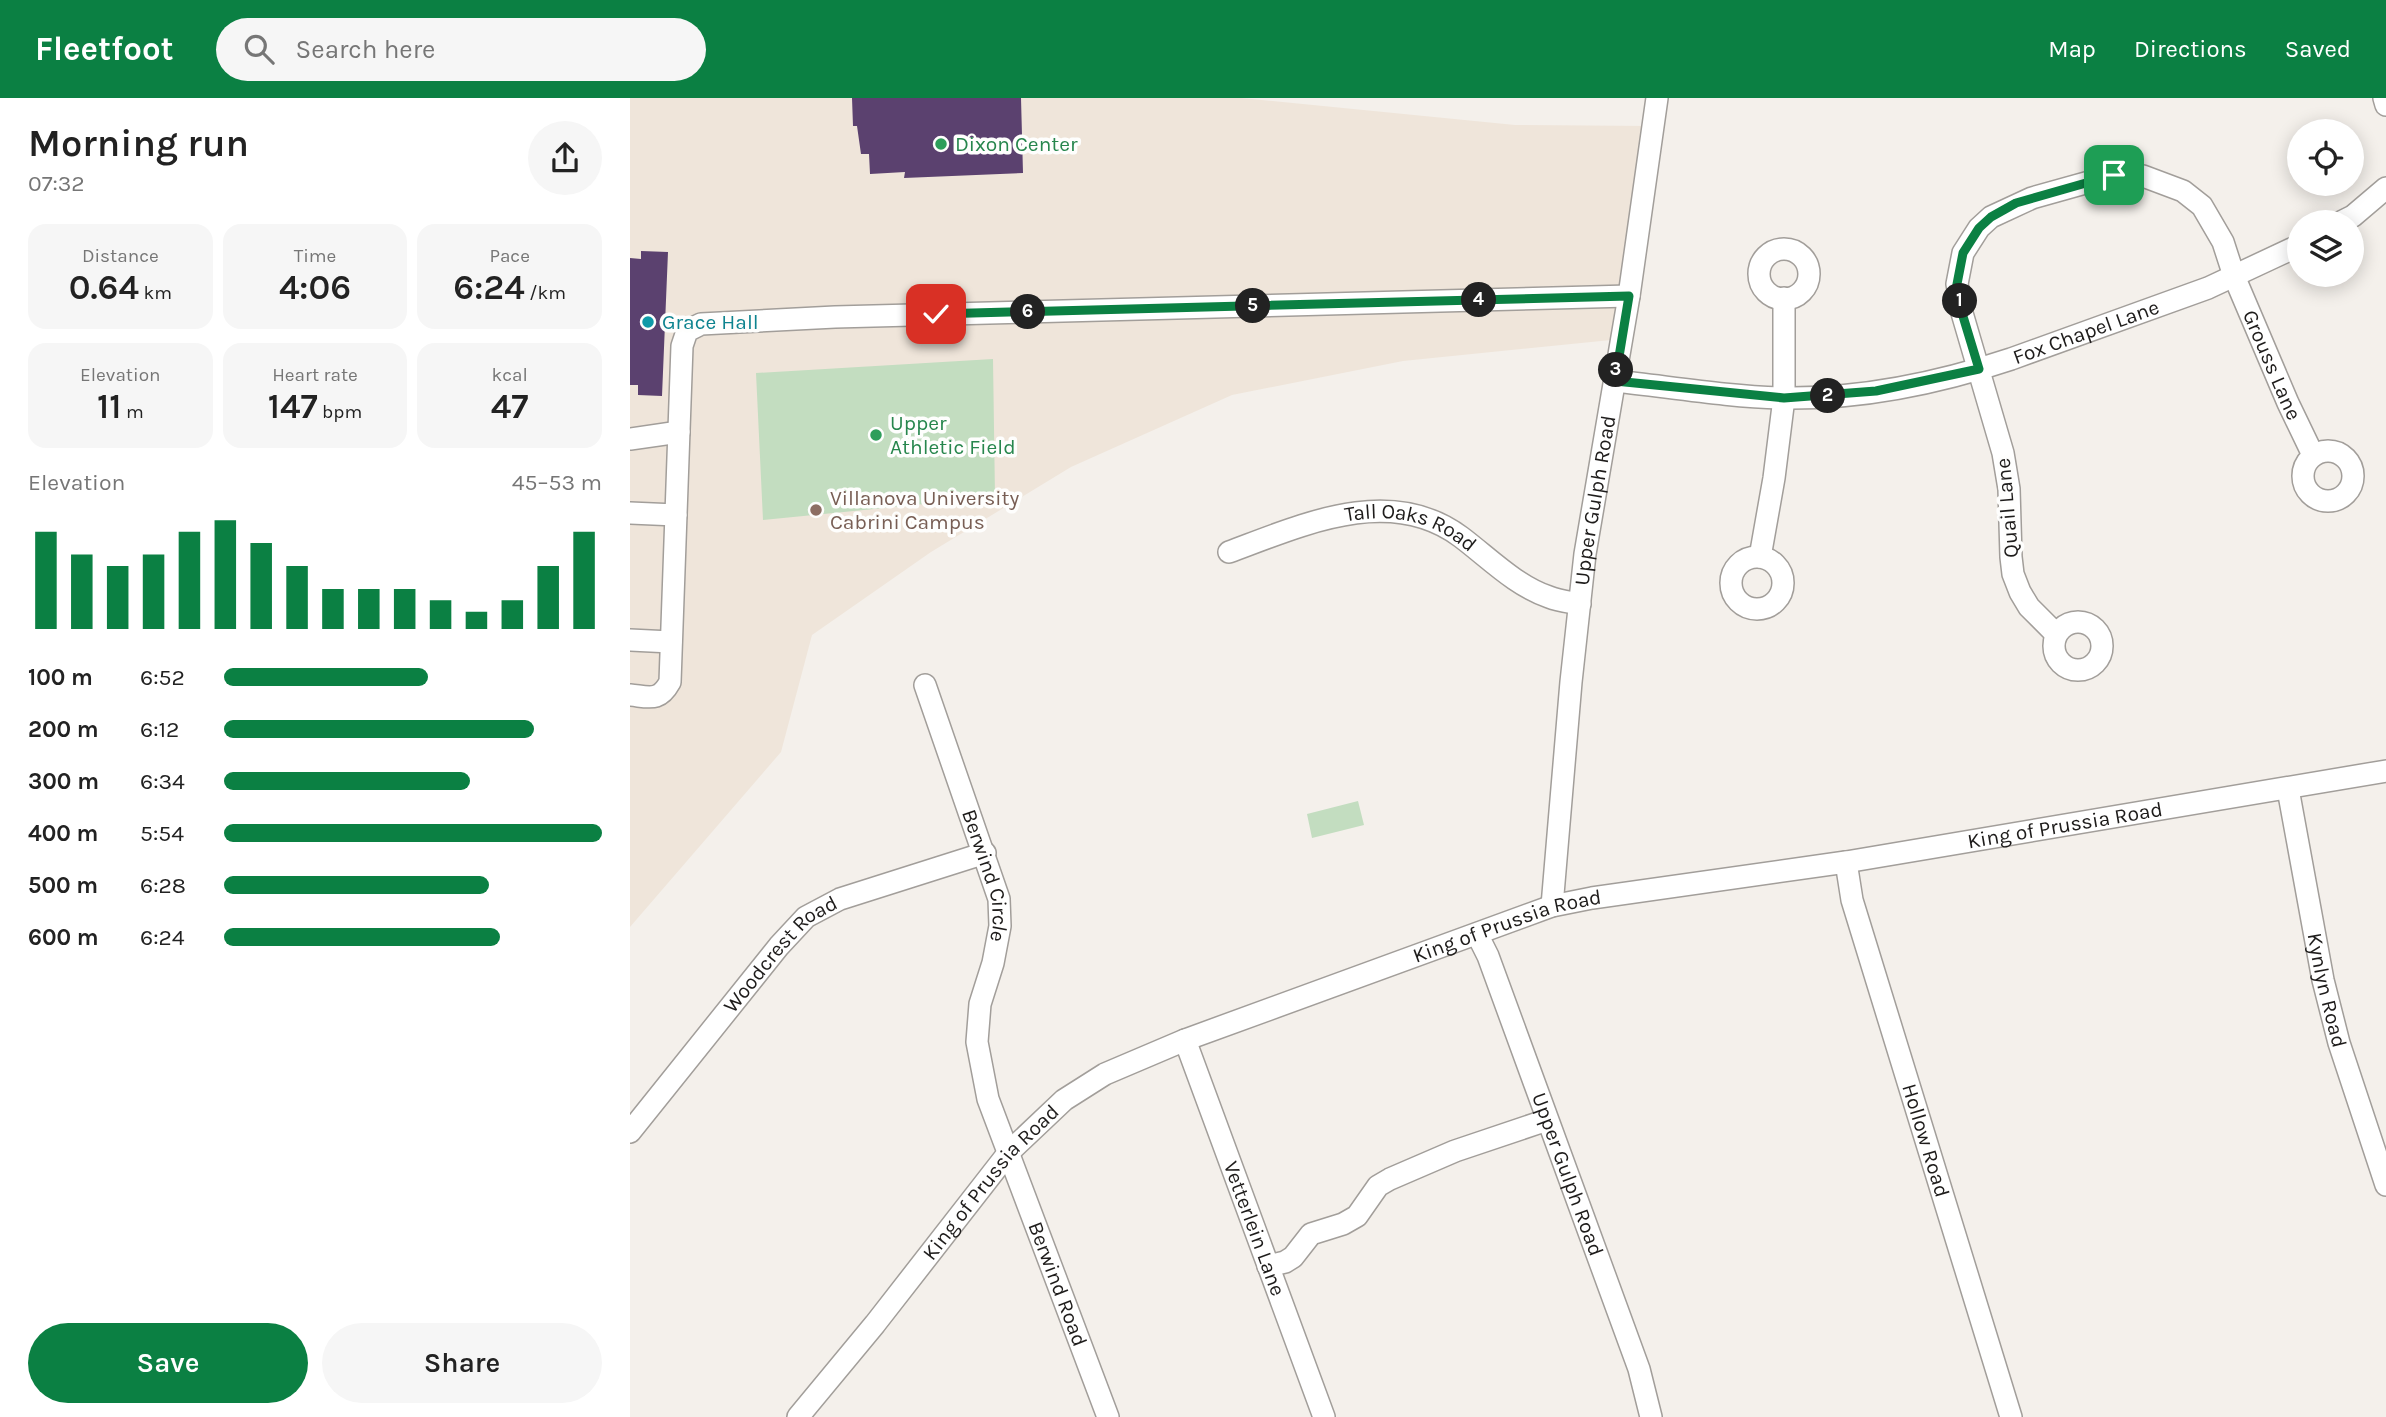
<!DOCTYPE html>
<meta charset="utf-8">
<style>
:root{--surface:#fff;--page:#f6f6f6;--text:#222;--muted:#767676;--accent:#0b8043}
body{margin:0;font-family:Karla,sans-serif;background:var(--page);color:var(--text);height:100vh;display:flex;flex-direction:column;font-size:26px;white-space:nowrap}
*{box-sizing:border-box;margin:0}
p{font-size:23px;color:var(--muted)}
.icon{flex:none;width:38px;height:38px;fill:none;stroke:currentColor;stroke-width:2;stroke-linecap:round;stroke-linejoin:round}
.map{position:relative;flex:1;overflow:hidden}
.details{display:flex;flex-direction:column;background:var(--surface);width:630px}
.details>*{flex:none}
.fabs{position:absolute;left:1657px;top:21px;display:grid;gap:14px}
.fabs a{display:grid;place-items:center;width:77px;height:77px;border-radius:50%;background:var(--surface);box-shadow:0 4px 18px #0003;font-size:35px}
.pin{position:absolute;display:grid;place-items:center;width:60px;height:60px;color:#fff;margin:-30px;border-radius:14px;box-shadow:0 4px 10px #0006}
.km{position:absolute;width:35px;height:35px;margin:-18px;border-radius:50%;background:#222;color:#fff;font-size:19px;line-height:35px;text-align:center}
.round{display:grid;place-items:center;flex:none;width:74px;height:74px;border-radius:37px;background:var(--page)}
.head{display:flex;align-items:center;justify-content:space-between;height:119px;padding:0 28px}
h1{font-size:38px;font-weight:600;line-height:52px}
.metrics{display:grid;grid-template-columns:repeat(3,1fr);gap:10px;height:119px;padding:7px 28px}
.metrics div{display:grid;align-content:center;border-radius:18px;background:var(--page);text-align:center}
.metrics b{font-size:35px;font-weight:600}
.metrics small{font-size:19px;font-weight:400}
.metrics p{font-size:19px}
.chart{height:196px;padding:14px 28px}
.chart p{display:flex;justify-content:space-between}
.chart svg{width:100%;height:126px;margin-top:7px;stroke:var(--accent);stroke-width:6}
.primary-button{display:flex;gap:14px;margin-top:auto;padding:14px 28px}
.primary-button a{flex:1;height:80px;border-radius:42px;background:var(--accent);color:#fff;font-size:28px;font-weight:600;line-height:80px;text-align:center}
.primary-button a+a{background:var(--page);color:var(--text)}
ul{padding:0 28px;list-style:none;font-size:23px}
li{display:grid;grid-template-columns:112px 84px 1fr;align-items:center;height:52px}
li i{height:18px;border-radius:9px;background:var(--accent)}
header{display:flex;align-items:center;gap:42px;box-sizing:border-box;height:98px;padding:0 35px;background:var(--accent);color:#fff}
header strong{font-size:33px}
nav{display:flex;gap:38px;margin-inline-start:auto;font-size:24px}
.search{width:490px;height:63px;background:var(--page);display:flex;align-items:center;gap:18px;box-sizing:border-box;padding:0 24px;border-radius:38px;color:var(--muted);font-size:26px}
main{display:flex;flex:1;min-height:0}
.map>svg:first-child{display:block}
.built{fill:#efe5da}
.green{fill:#c3ddc0}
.building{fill:#5b416f}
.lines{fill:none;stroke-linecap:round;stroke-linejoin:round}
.minor-casing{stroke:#a29e9a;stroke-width:24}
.minor{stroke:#fff;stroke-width:21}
.route-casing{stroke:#fff;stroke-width:14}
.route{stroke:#0b8043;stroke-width:9}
.leisure-dot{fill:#2e9e5b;stroke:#fefefd;stroke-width:2.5}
.culture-dot{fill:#0f9aa8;stroke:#fefefd;stroke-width:2.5}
.education-dot{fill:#8d6e63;stroke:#fefefd;stroke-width:2.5}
.labels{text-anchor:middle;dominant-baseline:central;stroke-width:7;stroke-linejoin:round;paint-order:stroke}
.leisure-label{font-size:21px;fill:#27864d;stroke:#fefefd;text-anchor:start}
.culture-label{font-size:21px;fill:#0d838f;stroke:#fefefd;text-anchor:start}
.street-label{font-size:21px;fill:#1e1c1b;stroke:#fefefd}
.education-label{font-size:21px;fill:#785e54;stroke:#fefefd;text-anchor:start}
</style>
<header>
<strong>Fleetfoot</strong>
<div class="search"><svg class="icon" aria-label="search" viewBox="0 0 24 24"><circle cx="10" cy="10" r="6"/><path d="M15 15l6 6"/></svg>Search here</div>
<nav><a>Map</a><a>Directions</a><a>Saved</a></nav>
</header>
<main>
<section class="details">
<div class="head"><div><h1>Morning run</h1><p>07:32</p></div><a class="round"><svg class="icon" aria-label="share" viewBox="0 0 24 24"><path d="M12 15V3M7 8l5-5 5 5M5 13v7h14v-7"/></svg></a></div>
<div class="metrics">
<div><p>Distance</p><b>0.64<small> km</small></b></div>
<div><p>Time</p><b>4:06</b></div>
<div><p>Pace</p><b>6:24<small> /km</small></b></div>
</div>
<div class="metrics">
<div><p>Elevation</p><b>11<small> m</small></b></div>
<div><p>Heart rate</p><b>147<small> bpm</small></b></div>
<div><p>kcal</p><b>47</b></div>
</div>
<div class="chart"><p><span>Elevation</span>45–53 m</p>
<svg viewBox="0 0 160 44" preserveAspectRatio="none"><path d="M5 44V10M15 44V18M25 44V22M35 44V18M45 44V10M55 44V6M65 44V14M75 44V22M85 44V30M95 44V30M105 44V30M115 44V34M125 44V38M135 44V34M145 44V22M155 44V10"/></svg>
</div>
<ul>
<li><b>100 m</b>6:52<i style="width:54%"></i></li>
<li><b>200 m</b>6:12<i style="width:82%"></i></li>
<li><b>300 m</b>6:34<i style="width:65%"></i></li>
<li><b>400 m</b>5:54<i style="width:100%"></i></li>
<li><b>500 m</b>6:28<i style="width:70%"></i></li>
<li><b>600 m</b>6:24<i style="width:73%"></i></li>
</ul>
<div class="primary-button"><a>Save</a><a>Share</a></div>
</section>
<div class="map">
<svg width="1756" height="1319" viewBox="0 0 1756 1319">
<rect width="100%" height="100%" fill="#f4f0eb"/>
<path class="built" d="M0 0H611L885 27 1022 28 991 241 773 263 602 297 441 369 301 454 182 537 151 654 0 829Z"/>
<path class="green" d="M363 261 365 399 133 422 126 275Z
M728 703 734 727 682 740 677 716Z"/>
<path class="building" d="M222 0H391L393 75 274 80 275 74 240 76 239 56H231L227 28H223Z
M11 153 38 154 32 298 8 297V287H0V160L11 161Z"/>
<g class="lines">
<defs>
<g id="minor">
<path d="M1754 0 1756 7"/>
<path d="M1711 124 1723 118 1756 90"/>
<circle cx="1154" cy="176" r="25"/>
<path id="s1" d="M985 283C1041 289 1099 299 1155 300 1231 301 1309 285 1381 261L1578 190 1670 147"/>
<path d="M0 341 49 334"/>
<circle cx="1698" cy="378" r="25"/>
<path d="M0 415 46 417"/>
<path id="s2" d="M599 454C672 427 760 386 831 439 859 460 886 488 919 499 929 503 940 504 950 506"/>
<path d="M1130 459 1144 380 1154 300V200"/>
<circle cx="1127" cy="485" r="26"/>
<circle cx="1448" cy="548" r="24"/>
<path id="s3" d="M1426 536 1399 509 1390 494 1383 476 1381 459 1379 391 1373 355 1332 215 1327 186 1333 155 1349 130 1361 119 1402 100 1484 77 1513 78 1553 93 1572 108 1593 144 1604 178 1658 305 1683 357"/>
<path d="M0 542 41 544"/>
<path id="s4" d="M295 587 369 801 370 828 363 865 350 906 347 944 358 1001 478 1319"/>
<path d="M0 597C20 599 29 604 40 584L52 248 57 233 71 226 205 219 999 198"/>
<path id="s5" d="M1658 691 1693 882 1709 945 1756 1087"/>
<path id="s6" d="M1216 764 1222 802 1381 1319"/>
<path id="s7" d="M922 808 941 584 955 456 999 198 1027 0"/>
<path id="s8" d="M847 836 858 858 1009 1271 1021 1319"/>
<path id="s9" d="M555 942 694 1319"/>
<path id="s10" d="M0 1034 149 848 176 819 210 801 355 755"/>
<path d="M638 1168 655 1164 663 1159 681 1136 713 1126 727 1118 748 1088 760 1081 825 1053 917 1022"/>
<path id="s11" d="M168 1319 245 1226 379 1054 434 1002 475 976 555 942 922 808 962 800 1216 764 1756 673"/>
</g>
</defs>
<use href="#minor" class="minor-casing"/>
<use href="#minor" class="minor"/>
</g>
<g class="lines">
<defs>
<path id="route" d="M306 216 999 198 985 283 1154 300 1246 293 1349 271 1332 215 1327 186 1333 155 1349 130 1361 119 1386 105 1484 77"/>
</defs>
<use href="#route" class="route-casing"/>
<use href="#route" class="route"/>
</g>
<g class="leisure-dot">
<circle cx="311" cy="46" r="7"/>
<circle cx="246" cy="337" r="7"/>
</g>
<circle class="culture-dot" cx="18" cy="224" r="7"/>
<circle class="education-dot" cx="186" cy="412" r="7"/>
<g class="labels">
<g class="leisure-label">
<text x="325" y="46">Dixon Center</text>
<text x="260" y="325">Upper<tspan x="260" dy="24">Athletic Field</tspan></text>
</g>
<g class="culture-label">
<text x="32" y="224">Grace Hall</text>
</g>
<g class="street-label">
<text stroke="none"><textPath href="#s1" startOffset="481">Fox Chapel Lane</textPath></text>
<text stroke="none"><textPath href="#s3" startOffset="850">Grouss Lane</textPath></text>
<text stroke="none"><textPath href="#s7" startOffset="408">Upper Gulph Road</textPath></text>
<text transform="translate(1377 410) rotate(-95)">Quail Lane</text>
<text stroke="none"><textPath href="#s2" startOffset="191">Tall Oaks Road</textPath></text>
<text stroke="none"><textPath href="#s11" startOffset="1460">King of Prussia Road</textPath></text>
<text stroke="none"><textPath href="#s4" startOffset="201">Berwind Circle</textPath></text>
<text stroke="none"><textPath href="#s11" startOffset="892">King of Prussia Road</textPath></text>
<text stroke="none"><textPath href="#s10" startOffset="234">Woodcrest Road</textPath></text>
<text stroke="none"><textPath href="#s5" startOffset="205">Kynlyn Road</textPath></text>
<text stroke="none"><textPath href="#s6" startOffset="290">Hollow Road</textPath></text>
<text stroke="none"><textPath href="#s8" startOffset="257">Upper Gulph Road</textPath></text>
<text stroke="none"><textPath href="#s11" startOffset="304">King of Prussia Road</textPath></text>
<text stroke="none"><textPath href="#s9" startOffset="201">Vetterlein Lane</textPath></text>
<text stroke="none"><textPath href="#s4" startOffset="628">Berwind Road</textPath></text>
</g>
<g class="education-label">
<text x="200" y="400">Villanova University<tspan x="200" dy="24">Cabrini Campus</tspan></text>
</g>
</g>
</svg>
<div class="fabs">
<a><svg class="icon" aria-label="locate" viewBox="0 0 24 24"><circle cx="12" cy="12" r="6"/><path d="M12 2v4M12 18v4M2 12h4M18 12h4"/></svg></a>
<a><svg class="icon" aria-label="layers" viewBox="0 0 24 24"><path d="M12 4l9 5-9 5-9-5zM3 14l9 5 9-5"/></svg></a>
</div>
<div class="pin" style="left:1484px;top:77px;background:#1e9e55"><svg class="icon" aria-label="arrive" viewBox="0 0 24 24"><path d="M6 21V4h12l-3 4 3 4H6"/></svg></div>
<div class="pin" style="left:306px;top:216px;background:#d93025"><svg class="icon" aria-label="check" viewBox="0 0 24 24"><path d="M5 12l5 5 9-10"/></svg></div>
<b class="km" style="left:1330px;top:203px">1</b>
<b class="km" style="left:1198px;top:298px">2</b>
<b class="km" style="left:986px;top:272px">3</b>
<b class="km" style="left:849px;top:202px">4</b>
<b class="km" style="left:623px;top:208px">5</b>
<b class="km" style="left:398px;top:214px">6</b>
</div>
</main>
